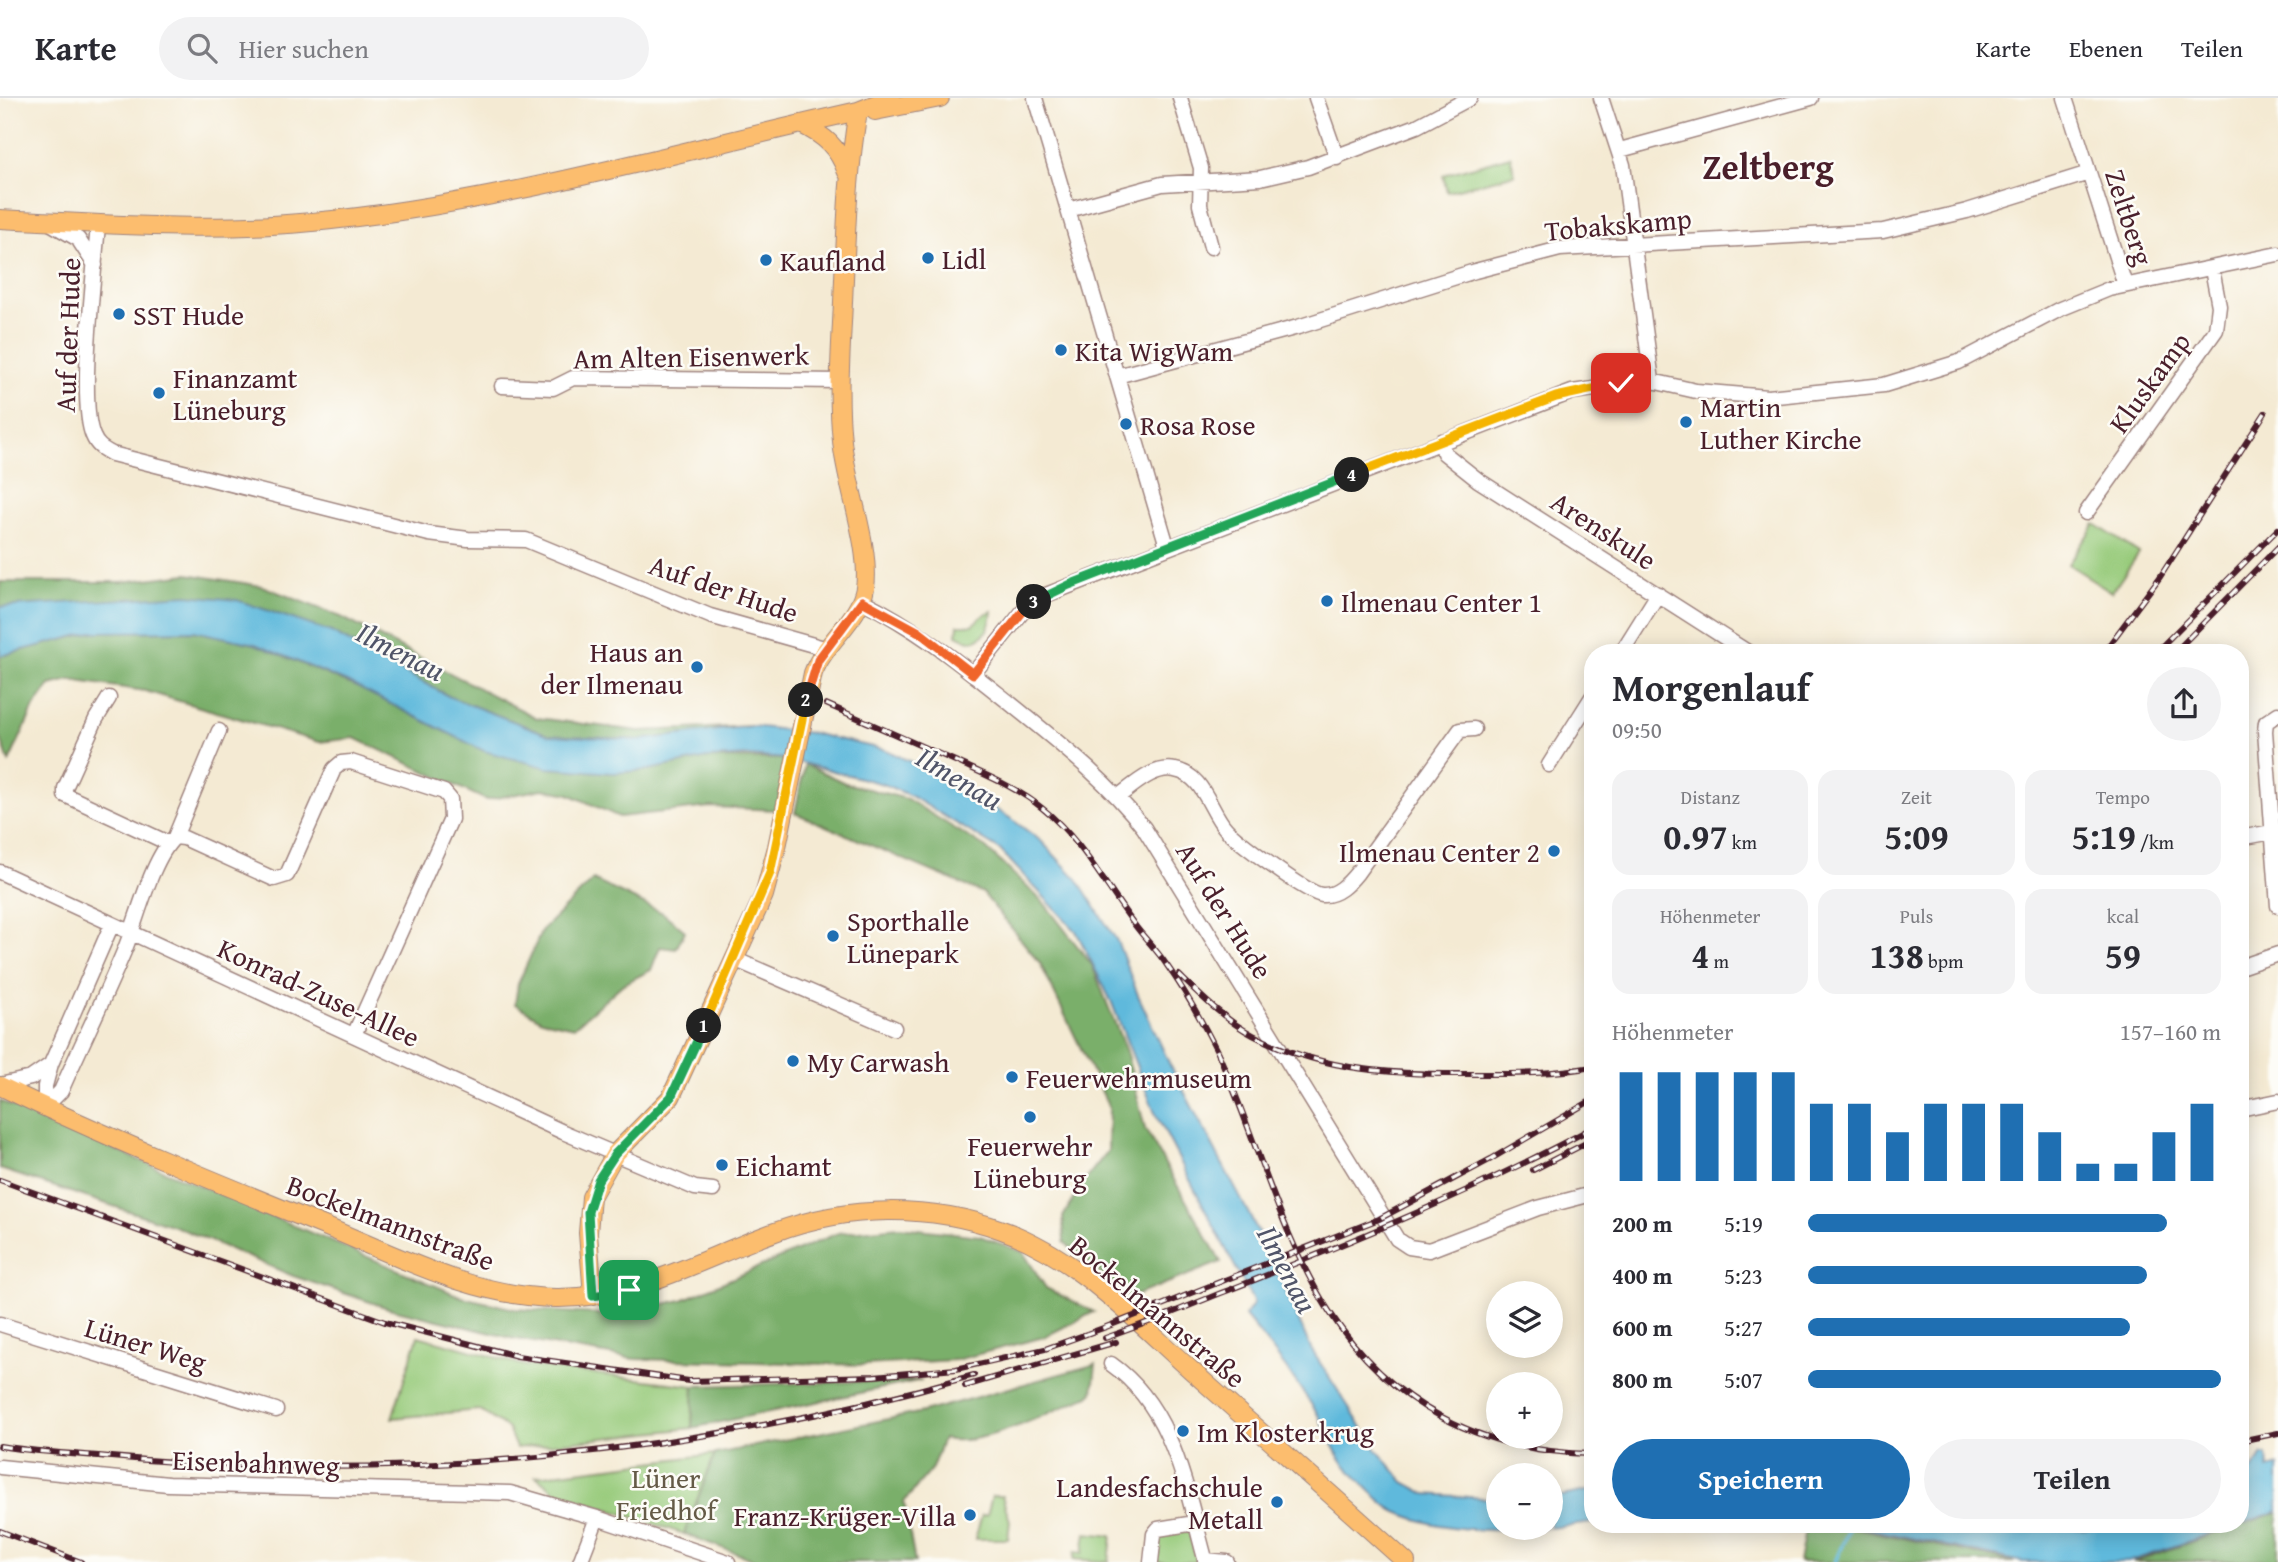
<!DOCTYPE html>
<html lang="de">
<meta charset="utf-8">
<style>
:root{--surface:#fff;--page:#f2f2f3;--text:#2b2b33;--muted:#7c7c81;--line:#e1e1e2;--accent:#1f6fb2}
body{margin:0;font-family:"Gentium Book Plus",serif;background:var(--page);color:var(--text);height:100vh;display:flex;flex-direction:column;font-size:26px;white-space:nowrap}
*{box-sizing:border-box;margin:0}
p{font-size:23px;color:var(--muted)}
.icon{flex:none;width:38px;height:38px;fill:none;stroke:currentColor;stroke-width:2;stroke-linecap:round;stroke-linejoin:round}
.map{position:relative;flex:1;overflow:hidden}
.drawer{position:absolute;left:1584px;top:546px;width:665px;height:889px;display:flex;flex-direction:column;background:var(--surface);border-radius:28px;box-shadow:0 4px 18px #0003}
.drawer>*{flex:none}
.fabs{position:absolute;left:1486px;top:1183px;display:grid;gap:14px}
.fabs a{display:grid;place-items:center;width:77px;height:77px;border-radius:50%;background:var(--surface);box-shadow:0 4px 18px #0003;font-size:35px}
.pin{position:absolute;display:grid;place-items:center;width:60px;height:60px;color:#fff;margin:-30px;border-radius:14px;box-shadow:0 4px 10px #0006}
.km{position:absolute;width:35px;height:35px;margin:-18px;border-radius:50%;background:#222;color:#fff;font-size:19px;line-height:35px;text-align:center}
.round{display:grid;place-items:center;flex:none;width:74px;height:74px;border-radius:37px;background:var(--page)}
.head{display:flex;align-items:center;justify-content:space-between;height:119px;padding:0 28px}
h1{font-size:38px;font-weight:600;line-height:52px}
.metrics{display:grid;grid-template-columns:repeat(3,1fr);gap:10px;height:119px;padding:7px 28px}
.metrics div{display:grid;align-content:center;border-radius:18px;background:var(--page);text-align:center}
.metrics b{font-size:35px;font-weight:600}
.metrics small{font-size:19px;font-weight:400}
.metrics p{font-size:19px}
.chart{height:196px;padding:14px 28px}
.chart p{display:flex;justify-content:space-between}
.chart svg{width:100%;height:126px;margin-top:7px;stroke:var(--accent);stroke-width:6}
.button{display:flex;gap:14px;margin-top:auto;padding:14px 28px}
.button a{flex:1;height:80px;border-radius:42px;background:var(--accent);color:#fff;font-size:28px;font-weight:600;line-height:80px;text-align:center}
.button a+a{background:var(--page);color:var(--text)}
ul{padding:0 28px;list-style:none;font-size:23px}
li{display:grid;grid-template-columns:112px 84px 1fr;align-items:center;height:52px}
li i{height:18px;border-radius:9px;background:var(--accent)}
header{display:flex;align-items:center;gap:42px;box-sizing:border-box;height:98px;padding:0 35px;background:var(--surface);border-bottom:2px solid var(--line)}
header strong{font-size:33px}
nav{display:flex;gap:38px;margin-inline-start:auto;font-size:24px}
.search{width:490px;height:63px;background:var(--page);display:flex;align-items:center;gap:18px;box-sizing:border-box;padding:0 24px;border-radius:38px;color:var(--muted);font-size:26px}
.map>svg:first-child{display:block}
.green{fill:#98cb7b;stroke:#717553;stroke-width:2}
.forest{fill:#7aaf6b;stroke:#62674b;stroke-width:2}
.water{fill:#5eb9dc;stroke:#546c84;stroke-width:2}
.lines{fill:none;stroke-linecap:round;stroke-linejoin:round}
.stream{stroke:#5eb9dc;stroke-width:3.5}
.minor-casing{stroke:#9f847f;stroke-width:17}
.major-casing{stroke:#9f847f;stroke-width:20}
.minor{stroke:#fff;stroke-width:14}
.major{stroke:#fcbd6e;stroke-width:18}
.rail-casing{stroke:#4a1f2b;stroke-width:6}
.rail{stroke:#fdfcf7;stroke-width:3.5;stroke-dasharray:10;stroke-linecap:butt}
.split-1-casing{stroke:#fff;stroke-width:14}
.split-2-casing{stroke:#fff;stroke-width:14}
.split-3-casing{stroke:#fff;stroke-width:14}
.split-4-casing{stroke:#fff;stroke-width:14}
.split-5-casing{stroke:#fff;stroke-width:14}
.split-1{stroke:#22a559;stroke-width:9}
.split-2{stroke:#f5b400;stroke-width:9}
.split-3{stroke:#f0652b;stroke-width:9}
.split-4{stroke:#22a559;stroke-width:9}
.split-5{stroke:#f5b400;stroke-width:9}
.poi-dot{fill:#1f6fb2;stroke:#fdfcf7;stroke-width:2.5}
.labels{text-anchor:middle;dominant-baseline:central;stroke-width:5;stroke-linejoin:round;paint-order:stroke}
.street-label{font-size:28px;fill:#4a1f2b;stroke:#fdfcf7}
.poi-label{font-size:28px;fill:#4a1f2b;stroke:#fdfcf7;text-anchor:start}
.park-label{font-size:28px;fill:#655b47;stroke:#fdfcf7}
.water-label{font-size:30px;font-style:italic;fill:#515569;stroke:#fdfcf7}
.district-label{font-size:35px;font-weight:bold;fill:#4a1f2b;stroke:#fdfcf7}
</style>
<header>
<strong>Karte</strong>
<div class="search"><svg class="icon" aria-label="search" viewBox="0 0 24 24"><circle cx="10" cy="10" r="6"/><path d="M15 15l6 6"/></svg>Hier suchen</div>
<nav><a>Karte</a><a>Ebenen</a><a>Teilen</a></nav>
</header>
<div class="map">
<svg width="2278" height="1464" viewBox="0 0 2278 1464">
<rect width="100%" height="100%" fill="#fdfcf7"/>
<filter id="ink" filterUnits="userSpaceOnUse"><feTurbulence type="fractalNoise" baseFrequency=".0143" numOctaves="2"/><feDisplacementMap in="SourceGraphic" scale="14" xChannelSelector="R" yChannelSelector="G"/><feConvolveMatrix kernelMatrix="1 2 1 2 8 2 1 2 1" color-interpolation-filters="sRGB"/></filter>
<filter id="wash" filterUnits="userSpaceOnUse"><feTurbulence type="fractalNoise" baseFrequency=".00686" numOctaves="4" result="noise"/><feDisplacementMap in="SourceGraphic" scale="28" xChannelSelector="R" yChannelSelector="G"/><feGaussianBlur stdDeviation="1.57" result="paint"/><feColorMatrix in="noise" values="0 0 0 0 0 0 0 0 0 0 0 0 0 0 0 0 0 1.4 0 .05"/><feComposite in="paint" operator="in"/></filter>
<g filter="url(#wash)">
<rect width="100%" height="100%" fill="#f4ead3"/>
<path class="green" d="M1510 58 1515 76 1447 94 1443 77Z
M2095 426 2139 455 2112 494 2068 466Z
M992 513C991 527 986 542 969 543L957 537 958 527H972L985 516Z
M418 1238 523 1267 694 1288 692 1330 516 1350 508 1331 479 1312 392 1320Z
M715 1356 684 1436 556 1394 536 1378Z
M992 1398H1002L1010 1423 1008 1441H975L982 1417H987Z
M1178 1432 1189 1434 1197 1464H1155L1157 1438Z
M1086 1435 1112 1438 1109 1464 1074 1461 1075 1454 1083 1455Z"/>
<path class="forest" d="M187 476 262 488 341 519 537 620 639 633 752 628 639 642 549 637 450 599 331 534 53 507 0 509V484H122Z
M194 533 255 546 548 670 613 675 648 672 707 660 787 661 777 712 710 709 619 719 569 696 543 691 486 702 355 640 319 644 145 593 70 582 50 587 34 609 9 664 0 638V558L92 534Z
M805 666 845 685 907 701 986 750 1044 805 1092 867 1127 956 1145 1031 1221 1164 1129 1200 1064 1144 1063 1119 1083 1084 1108 1053 1109 1009 1040 865 983 795 795 715Z
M593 782 663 815 685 833 676 851 660 849 651 872 623 886 574 929 542 922 515 906 518 886 542 832Z
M0 1003 462 1199 515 1211 614 1217 682 1202 838 1135 900 1129 980 1138 1023 1154 1046 1190 1094 1214 1044 1239 956 1262 865 1267 634 1261 516 1241 388 1210 293 1178 177 1129 0 1071Z
M1096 1266 1093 1294 1089 1298C1049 1313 985 1350 943 1341L932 1370 904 1404 915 1464H760L684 1436 715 1356 923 1314Z
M922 1282 692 1330 694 1288Z
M2278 1414V1462L2133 1464Z
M1806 1426H1837L2014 1464H1799Z"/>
<path class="water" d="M187 497 237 502 331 534 450 599 549 637 639 642 752 628 811 635 886 652 942 679 1010 720 1041 743 1077 781 1117 843 1138 897 1170 967 1270 1156 1311 1251 1376 1351 1404 1384 1426 1396 1498 1401V1430H1550L1551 1400 1592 1392V1425C1531 1433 1456 1440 1397 1414 1383 1408 1357 1380 1346 1368 1332 1353 1326 1329 1315 1312 1294 1279 1270 1248 1245 1218L1254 1205 1155 1015 1111 903 1076 833 1000 752 911 698 883 686 787 661 750 658 707 660 648 672 613 675 548 670 484 653 349 585 255 546 194 533 92 534 0 558V509Z
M2263 1357H2267L2268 1371 2278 1368V1413L2240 1426V1388Z
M1845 1426H2043L2081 1431 2139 1426H2239L2128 1464H2023Z"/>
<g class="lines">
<path class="stream" d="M1835 1464 1851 1426"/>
</g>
</g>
<g filter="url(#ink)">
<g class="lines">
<defs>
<path id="minor" d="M1035 0 1167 448
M1180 0 1201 70 1200 107 1211 149
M1316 0 1337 60
M1601 0 1623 67 1652 283
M2065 0 2125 187
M1620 52 1811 0
M1068 112 1162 86 1260 80 1308 69 1417 28 1470 0
M50 125 78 141 95 167
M98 126C95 170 78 304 93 338 97 348 103 351 112 356L429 436 468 441 526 442 710 518 824 550
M1117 278 1298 229 1475 173 1560 151 1883 133 1967 113 2089 75
M502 288 553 290 573 280 840 283
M1442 343 1444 355 1478 382 1749 555
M2086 415 2216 232 2219 208 2212 171
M862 503C917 530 963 568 1011 606 1059 645 1106 681 1144 730L1397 1141 1409 1149 1429 1152 1538 1110 1592 1096
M1621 555 1658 496
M973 576 1024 512 1046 497 1572 294 1652 283 1696 293 1768 299 1884 287 1959 264 2060 211 2109 191 2278 156
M109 600 96 621 65 690V697L168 745
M2278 616 2266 624 2265 633 2278 808
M1549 667 1592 599
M1119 698C1134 687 1155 667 1175 672 1204 677 1209 712 1226 731 1237 743 1308 796 1322 797 1337 798 1348 786 1357 775L1460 632 1474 631
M175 739 184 740 274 781 287 777 334 671 341 665 351 664 444 694 450 701 451 721 354 937
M2240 740 2272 734
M0 774 563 1034 695 1090 713 1092
M734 861 894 930
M2240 869 2278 856
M0 987 31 980 50 967
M45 1009 61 993C82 945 105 899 125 851 137 822 152 759 175 739L219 633
M45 1009V988L51 966 112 826
M2240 1011 2278 1003
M0 1226 276 1312
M1111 1266C1175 1311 1186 1393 1206 1464
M0 1369 168 1386 510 1395 597 1420 728 1464
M1205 1462 1227 1464
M580 1464 597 1420
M1151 1464 1154 1436 1158 1431 1195 1425"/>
<path id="major" d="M875 13 940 0
M801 26C825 38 838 49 847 74
M0 121C104 126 208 134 312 124 495 107 678 53 858 13L891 0
M0 988C108 1040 218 1085 329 1130 401 1160 476 1199 556 1200 636 1201 702 1160 775 1134 848 1107 929 1106 1002 1132 1076 1158 1134 1221 1192 1273 1264 1337 1335 1400 1406 1464
M593 1198 588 1135 591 1099 615 1056 671 999 764 797 777 749 813 575C825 544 860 521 865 490 871 449 846 387 842 343 837 297 841 250 843 204 846 140 847 77 858 13"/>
</defs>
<use href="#minor" class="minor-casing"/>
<use href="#major" class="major-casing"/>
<use href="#minor" class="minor"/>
<use href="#major" class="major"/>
<defs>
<path id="rail" d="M2103 555 2160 479 2265 315
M2155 555 2278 431
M2174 555 2278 449
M826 606C872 626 917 646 962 666 990 679 1019 691 1042 710 1081 741 1105 787 1134 826 1144 840 1157 852 1166 866 1186 894 1203 925 1218 955 1255 1036 1281 1139 1329 1213 1390 1307 1481 1354 1592 1356
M1179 877C1202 899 1225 922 1253 937 1323 974 1399 977 1476 976 1515 976 1554 976 1592 969
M1533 1072 1592 1042
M0 1082 385 1224 517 1258 689 1283 874 1278 956 1271 1045 1251 1106 1229 1379 1121 1491 1061 1592 1002
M1105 1240C1147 1226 1187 1208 1229 1192 1353 1143 1475 1093 1592 1030
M965 1288 1116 1244
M2240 1343 2278 1335
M0 1348C36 1354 74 1356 111 1359 401 1386 694 1357 974 1277
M0 1433 81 1464"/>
</defs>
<use href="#rail" class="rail-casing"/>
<use href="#rail" class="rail"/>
</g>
</g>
<g class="lines" filter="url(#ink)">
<defs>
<path id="split-1" d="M629 1192 593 1198 588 1114 598 1082 615 1056 671 999 704 928"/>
<path id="split-2" d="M704 928 770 775 806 602"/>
<path id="split-3" d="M806 602 818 562 862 503 919 534 973 576 1024 512 1034 504"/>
<path id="split-4" d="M1034 504 1069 487 1352 377"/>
<path id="split-5" d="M1352 377 1556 299 1621 285"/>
</defs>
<use href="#split-1" class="split-1-casing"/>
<use href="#split-2" class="split-2-casing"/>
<use href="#split-3" class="split-3-casing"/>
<use href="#split-4" class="split-4-casing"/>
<use href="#split-5" class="split-5-casing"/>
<use href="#split-1" class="split-1"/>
<use href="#split-2" class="split-2"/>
<use href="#split-3" class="split-3"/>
<use href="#split-4" class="split-4"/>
<use href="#split-5" class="split-5"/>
</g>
<g class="poi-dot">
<circle cx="928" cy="160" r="7"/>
<circle cx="766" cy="162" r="7"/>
<circle cx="119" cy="216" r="7"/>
<circle cx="1061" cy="252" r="7"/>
<circle cx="159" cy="295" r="7"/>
<circle cx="1686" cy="324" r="7"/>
<circle cx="1126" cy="326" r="7"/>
<circle cx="1327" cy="503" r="7"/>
<circle cx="697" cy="569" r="7"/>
<circle cx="1554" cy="753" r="7"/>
<circle cx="833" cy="838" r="7"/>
<circle cx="793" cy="963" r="7"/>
<circle cx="1012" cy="979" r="7"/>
<circle cx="1030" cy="1019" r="7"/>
<circle cx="722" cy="1067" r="7"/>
<circle cx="1183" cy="1333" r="7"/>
<circle cx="1277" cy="1404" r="7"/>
<circle cx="970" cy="1417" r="7"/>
</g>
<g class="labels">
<g class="street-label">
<text transform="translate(2130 119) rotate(72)">Zeltberg</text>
<text transform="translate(1618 126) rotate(-5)">Tobakskamp</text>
<text transform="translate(67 237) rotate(-88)">Auf der Hude</text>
<text transform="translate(691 258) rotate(-1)">Am Alten Eisenwerk</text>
<text transform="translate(2149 284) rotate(-54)">Kluskamp</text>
<text transform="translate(1604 432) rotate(33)">Arenskule</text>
<text transform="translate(724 490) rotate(19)">Auf der Hude</text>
<text transform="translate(1225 812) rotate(58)">Auf der Hude</text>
<text transform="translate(319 894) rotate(25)">Konrad-Zuse-Allee</text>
<text transform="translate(391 1124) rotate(21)">Bockelmannstraße</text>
<text transform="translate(1158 1213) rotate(40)">Bockelmannstraße</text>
<text transform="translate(146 1246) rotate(17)">Lüner Weg</text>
<text transform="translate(256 1364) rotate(2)">Eisenbahnweg</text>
</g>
<g class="poi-label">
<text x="942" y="160">Lidl</text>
<text x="780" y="162">Kaufland</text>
<text x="133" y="216">SST Hude</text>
<text x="1075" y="252">Kita WigWam</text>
<text x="173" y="279">Finanzamt<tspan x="173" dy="32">Lüneburg</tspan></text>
<text x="1700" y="308">Martin<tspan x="1700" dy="32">Luther Kirche</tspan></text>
<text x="1140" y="326">Rosa Rose</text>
<text x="1341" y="503">Ilmenau Center 1</text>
<text x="683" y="553" text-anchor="end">Haus an<tspan x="683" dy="32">der Ilmenau</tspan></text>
<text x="1540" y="753" text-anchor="end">Ilmenau Center 2</text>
<text x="847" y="822">Sporthalle<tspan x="847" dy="32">Lünepark</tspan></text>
<text x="807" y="963">My Carwash</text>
<text x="1026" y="979">Feuerwehrmuseum</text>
<text x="1030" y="1047" text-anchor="middle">Feuerwehr<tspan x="1030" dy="32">Lüneburg</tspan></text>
<text x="736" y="1067">Eichamt</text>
<text x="1197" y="1333">Im Klosterkrug</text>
<text x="1263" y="1388" text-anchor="end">Landesfachschule<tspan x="1263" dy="32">Metall</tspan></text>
<text x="956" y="1417" text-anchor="end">Franz-Krüger-Villa</text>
</g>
<g class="park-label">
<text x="666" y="1379">Lüner<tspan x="666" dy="32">Friedhof</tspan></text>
</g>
<g class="water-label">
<text transform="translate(401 553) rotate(27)">Ilmenau</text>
<text transform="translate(960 680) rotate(31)">Ilmenau</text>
<text transform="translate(1288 1171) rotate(62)">Ilmenau</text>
</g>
<g class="district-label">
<text x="1768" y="68">Zeltberg</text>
</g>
</g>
</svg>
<div class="fabs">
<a><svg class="icon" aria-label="layers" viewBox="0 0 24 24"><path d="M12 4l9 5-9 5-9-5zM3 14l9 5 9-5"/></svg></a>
<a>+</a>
<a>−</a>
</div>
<div class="pin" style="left:629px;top:1192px;background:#1e9e55"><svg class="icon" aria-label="arrive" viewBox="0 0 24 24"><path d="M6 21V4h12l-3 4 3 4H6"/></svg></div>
<div class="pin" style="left:1621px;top:285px;background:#d93025"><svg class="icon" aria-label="check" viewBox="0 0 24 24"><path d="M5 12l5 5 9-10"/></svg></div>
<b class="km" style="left:704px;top:928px">1</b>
<b class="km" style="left:806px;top:602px">2</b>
<b class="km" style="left:1034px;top:504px">3</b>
<b class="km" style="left:1352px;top:377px">4</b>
<section class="drawer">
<div class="head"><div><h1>Morgenlauf</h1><p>09:50</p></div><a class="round"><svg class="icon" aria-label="share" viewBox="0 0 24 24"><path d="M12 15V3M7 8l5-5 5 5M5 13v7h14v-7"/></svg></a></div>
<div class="metrics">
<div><p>Distanz</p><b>0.97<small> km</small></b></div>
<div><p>Zeit</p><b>5:09</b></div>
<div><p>Tempo</p><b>5:19<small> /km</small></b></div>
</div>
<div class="metrics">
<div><p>Höhenmeter</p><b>4<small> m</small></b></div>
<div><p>Puls</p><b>138<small> bpm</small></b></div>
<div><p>kcal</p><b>59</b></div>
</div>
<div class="chart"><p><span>Höhenmeter</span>157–160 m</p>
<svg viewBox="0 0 160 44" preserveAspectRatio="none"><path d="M5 44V6M15 44V6M25 44V6M35 44V6M45 44V6M55 44V17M65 44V17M75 44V27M85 44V17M95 44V17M105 44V17M115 44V27M125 44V38M135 44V38M145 44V27M155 44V17"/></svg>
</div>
<ul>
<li><b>200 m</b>5:19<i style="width:87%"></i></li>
<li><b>400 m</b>5:23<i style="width:82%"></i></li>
<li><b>600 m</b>5:27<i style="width:78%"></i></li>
<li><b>800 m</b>5:07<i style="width:100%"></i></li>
</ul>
<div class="button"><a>Speichern</a><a>Teilen</a></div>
</section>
</div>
